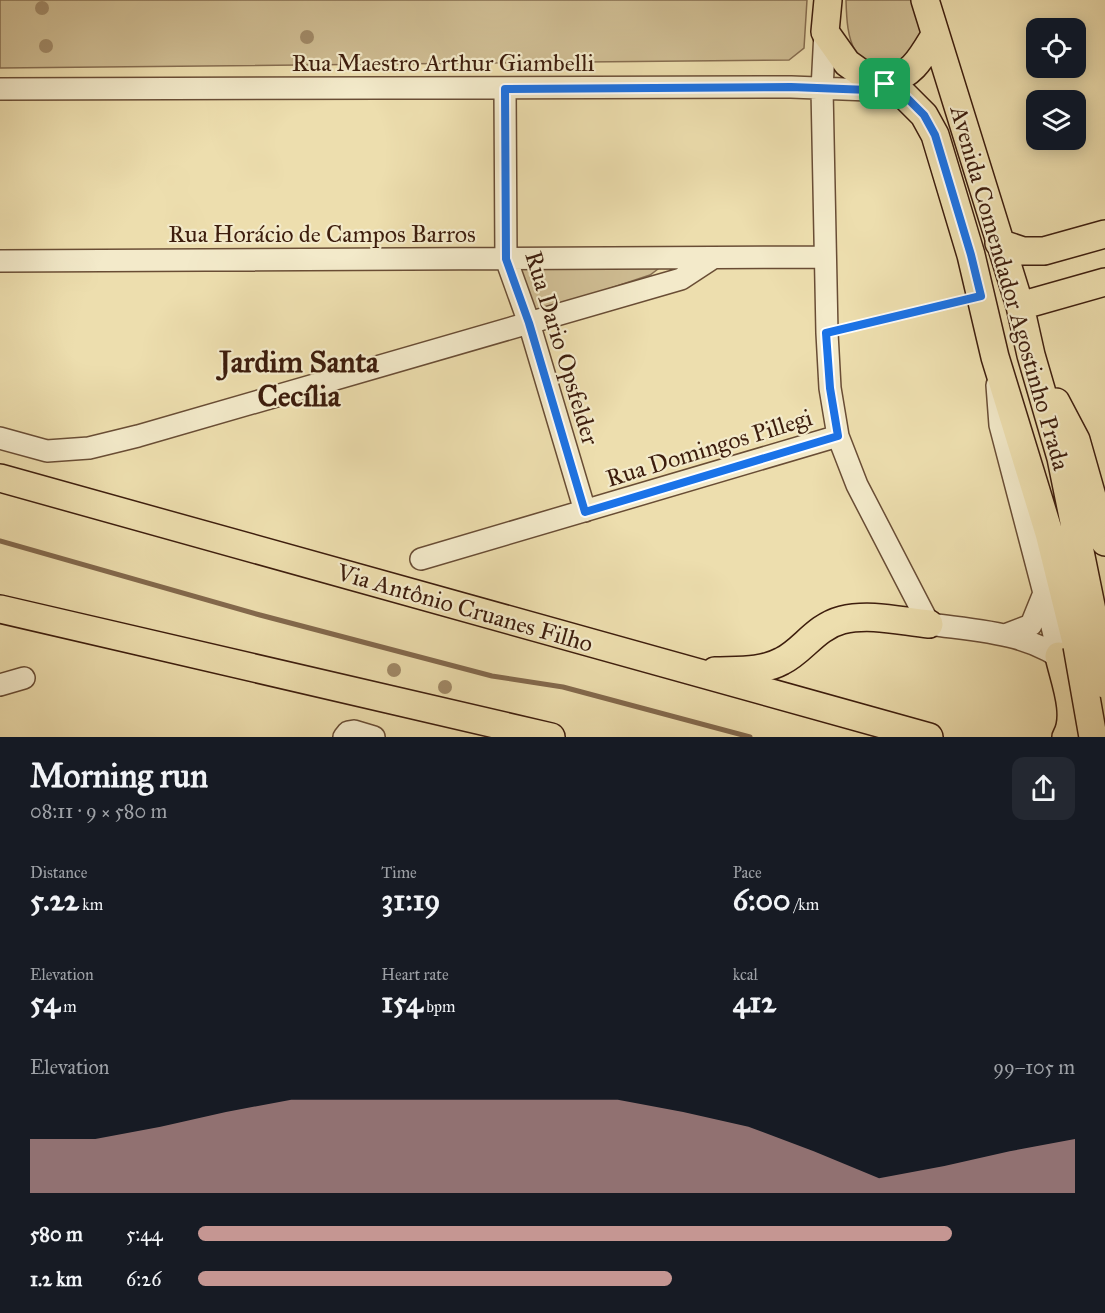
<!DOCTYPE html>
<meta charset="utf-8">
<style>
:root{--surface:#171b24;--page:#242831;--text:#f1f3f6;--muted:#9ea1a6;--accent:#c59692}
body{margin:0;font-family:"IM FELL Great Primer",serif;background:var(--page);color:var(--text);height:100vh;display:flex;flex-direction:column;font-size:22px;white-space:nowrap}
*{box-sizing:border-box;margin:0}
p{font-size:20px;color:var(--muted)}
.icon{flex:none;width:33px;height:33px;fill:none;stroke:currentColor;stroke-width:2;stroke-linecap:round;stroke-linejoin:round}
.map{position:relative;height:737px;overflow:hidden}
.sheet{display:flex;flex-direction:column;background:var(--surface);flex:1}
.sheet>*{flex:none}
.fabs{position:absolute;left:1026px;top:18px;display:grid;gap:12px}
.fabs a{display:grid;place-items:center;width:60px;height:60px;border-radius:12px;background:var(--surface);box-shadow:0 3px 15px #0003;font-size:30px}
.pin{position:absolute;display:grid;place-items:center;width:51px;height:51px;color:#fff;margin:-26px;border-radius:12px;box-shadow:0 3px 9px #0006}
.round{display:grid;place-items:center;flex:none;width:63px;height:63px;border-radius:12px;background:var(--page)}
.head{display:flex;align-items:center;justify-content:space-between;height:102px;padding:0 30px}
h1{font-size:33px;font-weight:700;line-height:45px}
.figures{display:grid;grid-template-columns:repeat(3,1fr);gap:9px;height:102px;padding:6px 30px}
.figures div{display:grid;align-content:center}
.figures b{font-size:30px;font-weight:700}
.figures small{font-size:16px;font-weight:400}
.figures p{font-size:16px}
.chart{height:168px;padding:12px 30px}
.chart p{display:flex;justify-content:space-between}
.chart svg{width:100%;height:108px;margin-top:6px;fill:var(--accent);opacity:.7}
ul{padding:0 30px;list-style:none;font-size:20px}
li{display:grid;grid-template-columns:96px 72px 1fr;align-items:center;height:45px}
li i{height:15px;border-radius:8px;background:var(--accent)}
.map>svg:first-child{display:block}
.green{fill:#cfbd93;stroke:#866d50;stroke-width:1.5}
.lines{fill:none;stroke-linecap:round;stroke-linejoin:round}
.stream{stroke:#83694d;stroke-width:5}
.minor-casing{stroke:#694d35;stroke-width:24}
.major-casing{stroke:#3d1d0d;stroke-width:30}
.path{stroke:#3d1d0d;stroke-width:3;stroke-dasharray:1.5 3;stroke-linecap:butt}
.minor{stroke:#f3eaca;stroke-width:21}
.major{stroke:#eddeae;stroke-width:27}
.major-bridge-casing{stroke:#3d1d0d;stroke-width:30;stroke-linecap:butt}
.major-bridge{stroke:#eddeae;stroke-width:27}
.tree{fill:#a18a68}
.route-casing{stroke:#fff;stroke-width:12}
.route{stroke:#1a73e8;stroke-width:8}
.labels{text-anchor:middle;dominant-baseline:central;stroke-width:4.5;stroke-linejoin:round;paint-order:stroke}
.street-label{font-size:24px;fill:#3d1d0d;stroke:#f3eaca}
.district-label{font-size:30px;font-weight:bold;fill:#3d1d0d;stroke:#f3eaca}
</style>
<div class="map">
<svg width="1105" height="737" viewBox="0 0 1105 737">
<rect width="100%" height="100%" fill="#eddeae"/>
<filter id="stains"><feTurbulence type="fractalNoise" baseFrequency=".00333" numOctaves="4"/><feColorMatrix values="0 0 0 0 .2 0 0 0 0 .09 0 0 0 0 .02 0 0 0 .5 -.17"/></filter>
<radialGradient id="worn" r=".72"><stop offset=".6" stop-color="#630" stop-opacity="0"/><stop offset="1" stop-color="#630" stop-opacity=".3"/></radialGradient>
<path class="green" d="M0 0H807L804 48 789 60 0 68Z
M846 0H916L926 34 901 65C851 73 847 40 846 0Z
M662 266 650 275 530 315 514 268Z"/>
<g class="lines">
<path class="stream" d="M0 541 260 615 492 676 563 687 750 737"/>
<defs>
<path id="minor" d="M825 32 822 89 827 333 830 388 838 436 857 485 929 624C978 631 1031 632 1071 666
M0 89 791 87 869 90 884 84
M505 89 506 259 529 323 585 511
M0 261 825 257
M997 385 1000 425 1044 593 1059 656
M0 438 47 451 89 448 138 436 681 279 713 258
M421 559 838 436
M1005 635 1031 625 1044 593
M0 685 24 678
M344 737 348 732 354 731 374 737"/>
<path id="major" d="M828 0 825 32 847 63 861 73 905 96 924 115 935 135 971 255 995 357 1049 533 1077 646
M925 0 1020 306 1031 355 1061 458 1098 640
M884 84C913 74 920 60 935 35
M999 243 1023 251H1044L1105 234
M1020 306 1105 282
M1056 402 1076 440 1105 542
M0 478 929 737
M0 609 551 737
M1059 656C1064 679 1079 715 1066 737
M715 671C737 670 762 672 782 661 803 651 815 627 842 620 870 613 900 621 929 624"/>
</defs>
<use href="#minor" class="minor-casing"/>
<use href="#major" class="major-casing"/>
<path class="path" d="M846 329 959 301"/>
<use href="#minor" class="minor"/>
<use href="#major" class="major"/>
<defs>
<path id="major-bridge" d="M1098 640 1105 684
M1077 646 1093 737"/>
</defs>
<use href="#major-bridge" class="major-bridge-casing"/>
<use href="#major-bridge" class="major-bridge"/>
</g>
<g class="tree">
<circle cx="42" cy="8" r="7"/>
<circle cx="307" cy="37" r="7"/>
<circle cx="46" cy="46" r="7"/>
<circle cx="394" cy="670" r="7"/>
<circle cx="445" cy="687" r="7"/>
</g>
<g class="lines">
<defs>
<path id="route" d="M885 84 905 96 924 115 935 135 971 255 981 296 826 333 830 388 838 436 585 512 529 323 506 259 505 89 791 87 869 90Z"/>
</defs>
<use href="#route" class="route-casing"/>
<use href="#route" class="route"/>
</g>
<g class="labels">
<g class="street-label">
<text x="443" y="63">Rua Maestro Arthur Giambelli</text>
<text x="322" y="234">Rua Horácio de Campos Barros</text>
<text transform="translate(1010 288) rotate(74)">Avenida Comendador Agostinho Prada</text>
<text transform="translate(562 348) rotate(73)">Rua Dario Opsfelder</text>
<text transform="translate(709 448) rotate(-17)">Rua Domingos Pillegi</text>
<text transform="translate(465 608) rotate(16)">Via Antônio Cruanes Filho</text>
</g>
<g class="district-label">
<text x="299" y="362">Jardim Santa<tspan x="299" dy="34">Cecília</tspan></text>
</g>
</g>
<rect width="100%" height="100%" filter="url(#stains)"/>
<rect width="100%" height="100%" fill="url(#worn)"/>
</svg>
<div class="fabs">
<a><svg class="icon" aria-label="locate" viewBox="0 0 24 24"><circle cx="12" cy="12" r="6"/><path d="M12 2v4M12 18v4M2 12h4M18 12h4"/></svg></a>
<a><svg class="icon" aria-label="layers" viewBox="0 0 24 24"><path d="M12 4l9 5-9 5-9-5zM3 14l9 5 9-5"/></svg></a>
</div>
<div class="pin" style="left:885px;top:84px;background:#1e9e55"><svg class="icon" aria-label="arrive" viewBox="0 0 24 24"><path d="M6 21V4h12l-3 4 3 4H6"/></svg></div>
</div>
<section class="sheet">
<div class="head"><div><h1>Morning run</h1><p>08:11 · 9 × 580 m</p></div><a class="round"><svg class="icon" aria-label="share" viewBox="0 0 24 24"><path d="M12 15V3M7 8l5-5 5 5M5 13v7h14v-7"/></svg></a></div>
<div class="figures">
<div><p>Distance</p><b>5.22<small> km</small></b></div>
<div><p>Time</p><b>31:19</b></div>
<div><p>Pace</p><b>6:00<small> /km</small></b></div>
</div>
<div class="figures">
<div><p>Elevation</p><b>54<small> m</small></b></div>
<div><p>Heart rate</p><b>154<small> bpm</small></b></div>
<div><p>kcal</p><b>412</b></div>
</div>
<div class="chart"><p><span>Elevation</span>99–105 m</p>
<svg viewBox="0 0 160 44" preserveAspectRatio="none"><path d="M0 44V22L10 22L20 17L30 11L40 6L50 6L60 6L70 6L80 6L90 6L100 11L110 17L120 27L130 38L140 33L150 27L160 22V44z"/></svg>
</div>
<ul>
<li><b>580 m</b>5:44<i style="width:86%"></i></li>
<li><b>1.2 km</b>6:26<i style="width:54%"></i></li>
</ul>
</section>
